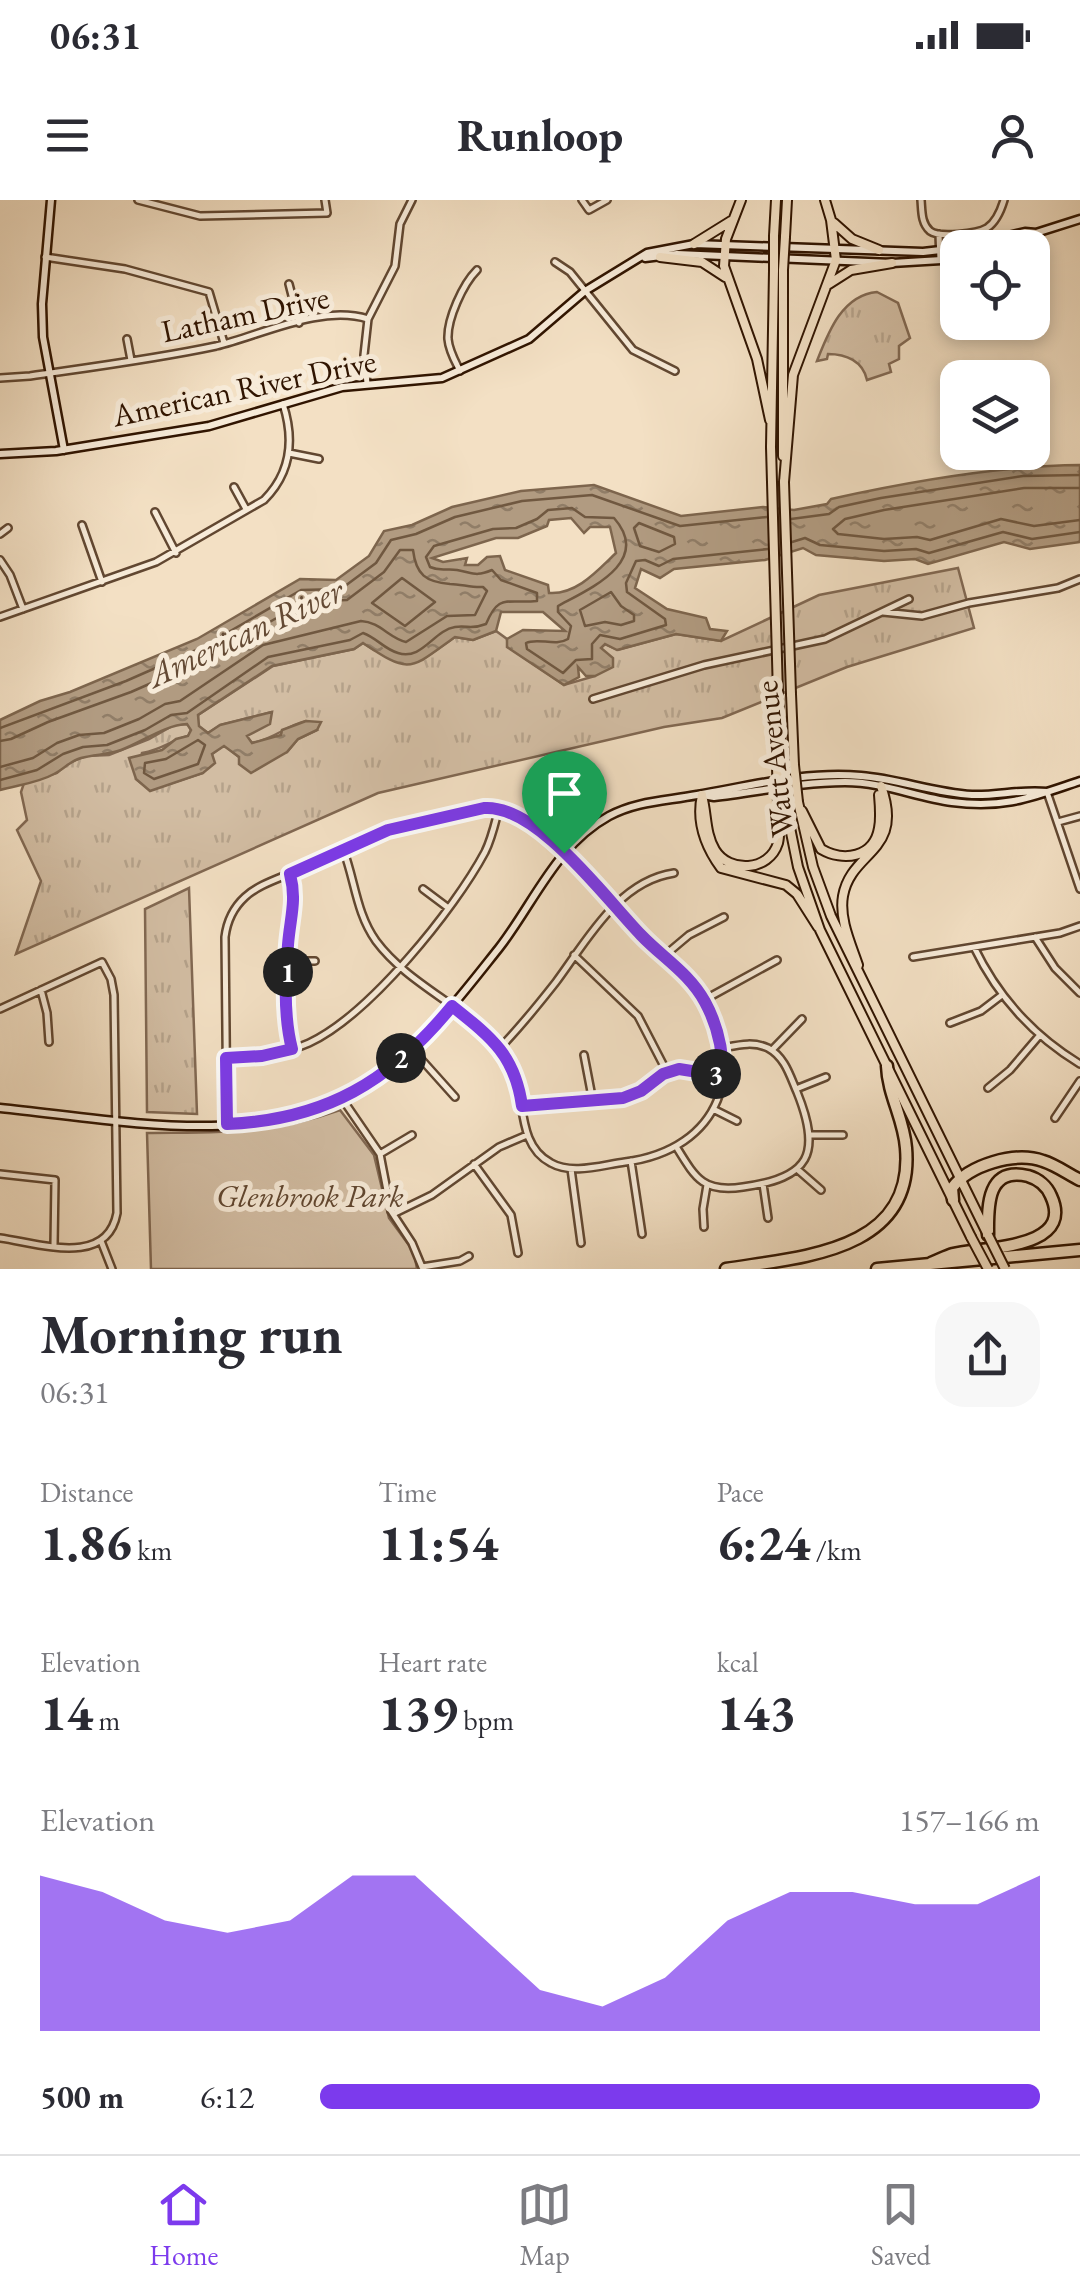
<!DOCTYPE html>
<meta charset="utf-8">
<style>
:root{--surface:#fff;--page:#f7f7f7;--text:#2b2b33;--muted:#7c7c81;--line:#e1e1e2;--accent:#7c3aed}
body{margin:0;font-family:"EB Garamond",serif;background:var(--page);color:var(--text);height:100vh;display:flex;flex-direction:column;font-size:38px;white-space:nowrap}
*{box-sizing:border-box;margin:0}
p{font-size:32px;color:var(--muted)}
.icon{flex:none;width:55px;height:55px;fill:none;stroke:currentColor;stroke-width:2;stroke-linecap:round;stroke-linejoin:round}
.map{position:relative;height:1069px;overflow:hidden}
.details{display:flex;flex-direction:column;background:var(--surface);flex:1}
.details>*{flex:none}
.buttons{position:absolute;left:940px;top:30px;display:grid;gap:20px}
.buttons a{display:grid;place-items:center;width:110px;height:110px;border-radius:20px;background:var(--surface);box-shadow:0 5px 15px #0003;font-size:50px}
.pin{position:absolute;display:grid;place-items:center;width:85px;height:85px;color:#fff;margin:-102px -42px;border-radius:50% 50% 50% 0;rotate:-45deg;box-shadow:0 0 10px #0007}
.pin .icon{rotate:45deg}
.km{position:absolute;width:50px;height:50px;margin:-25px;border-radius:50%;background:#222;color:#fff;font-size:28px;line-height:50px;text-align:center}
.round{display:grid;place-items:center;flex:none;width:105px;height:105px;border-radius:30px;background:var(--page)}
.head{display:flex;align-items:center;justify-content:space-between;height:170px;padding:0 40px}
h1{font-size:55px;font-weight:700;line-height:75px}
.stats{display:grid;grid-template-columns:repeat(3,1fr);gap:15px;height:170px;padding:10px 40px}
.stats div{display:grid;align-content:center}
.stats b{font-size:50px;font-weight:700}
.stats small{font-size:28px;font-weight:400}
.stats p{font-size:28px}
.chart{height:280px;padding:20px 40px}
.chart p{display:flex;justify-content:space-between}
.chart svg{width:100%;height:180px;margin-top:10px;fill:var(--accent);opacity:.7}
ul{padding:0 40px;list-style:none;font-size:32px}
li{display:grid;grid-template-columns:160px 120px 1fr;align-items:center;height:75px}
li i{height:25px;border-radius:12px;background:var(--accent)}
.status{display:flex;justify-content:space-between;align-items:center;height:70px;padding:0 50px;background:var(--surface);direction:ltr}
.status svg{height:28px;fill:currentColor}
header{display:flex;justify-content:space-between;align-items:center;height:130px;padding:0 40px;background:var(--surface);font-size:45px;font-weight:700}
.tab-bar{display:flex;justify-content:space-around;align-items:center;height:140px;border-top:2px solid var(--line);background:var(--surface);font-size:28px;color:var(--muted)}
.tab-bar a{display:grid;justify-items:center;gap:5px}
.tab-bar .on{color:var(--accent)}
.map>svg:first-child{display:block}
.grass{fill:url(#grass-tufts);stroke:#816852;stroke-width:2.5}
.park{fill:#d2bda3;stroke:#816852;stroke-width:2.5}
.water{fill:url(#water-ripples);stroke:#7d654d;stroke-width:2.5;fill-rule:evenodd}
.lines{fill:none;stroke-linecap:round;stroke-linejoin:round}
.shore{stroke:#705840;stroke-width:2.5}
.street-casing{stroke:#614731;stroke-width:10}
.secondary-casing{stroke:#301400;stroke-width:11}
.primary-casing{stroke:#301400;stroke-width:12}
.highway-casing{stroke:#301400;stroke-width:15}
.street{stroke:#f7ebd9;stroke-width:5}
.secondary{stroke:#f7ebd9;stroke-width:6}
.primary{stroke:#f3e0c4;stroke-width:8}
.highway{stroke:#f3e0c4;stroke-width:10}
.primary-bridge-casing{stroke:#301400;stroke-width:12;stroke-linecap:butt}
.primary-bridge{stroke:#f3e0c4;stroke-width:8}
.route-casing{stroke:#fff;stroke-width:20}
.route{stroke:#7c3aed;stroke-width:12}
.labels{text-anchor:middle;dominant-baseline:central;stroke-width:10;stroke-linejoin:round;paint-order:stroke}
.street-label{font-size:32px;fill:#301400;stroke:#f7ebd9}
.park-label{font-size:32px;font-style:italic;fill:#614731;stroke:#f7ebd9}
.water-label{font-size:35px;font-style:italic;fill:#644a34;stroke:#f7ebd9}
</style>
<div class="status"><b>06:31</b><svg viewBox="0 0 49 12"><path d="M0 12V9h3v3zM5 12V6h3v6zM10 12V3h3v9zM15 12V0h3v12zM26 1h20v11H26zM47 4h2v5h-2z"/></svg></div>
<header><svg class="icon" aria-label="menu" viewBox="0 0 24 24"><path d="M4 6h16M4 12h16M4 18h16"/></svg>Runloop<svg class="icon" aria-label="person" viewBox="0 0 24 24"><circle cx="12" cy="8" r="4"/><path d="M4 21q1-7 8-7t8 7"/></svg></header>
<div class="map">
<svg width="1080" height="1069" viewBox="0 0 1080 1069">
<defs>
<pattern id="grass-tufts" width="24" height="20" patternUnits="userSpaceOnUse" patternTransform="scale(2.5)"><rect width="24" height="20" fill="#d2bda3"/><path d="M3 7l-1-3M5 7V3M7 7l1-3M15 17l-1-3M17 17v-4M19 17l1-3" fill="none" stroke="#b5a28b"/></pattern>
<pattern id="water-ripples" width="26" height="14" patternUnits="userSpaceOnUse" patternTransform="scale(2.5)"><rect width="26" height="14" fill="#b19b81"/><path d="M2 4q2-2 4 0t4 0M15 11q2-2 4 0t4 0" fill="none" stroke="#907d67"/></pattern>
</defs>
<rect width="100%" height="100%" fill="#f3e0c4"/>
<filter id="stains"><feTurbulence type="fractalNoise" baseFrequency=".002" numOctaves="4"/><feColorMatrix values="0 0 0 0 .2 0 0 0 0 .09 0 0 0 0 .02 0 0 0 .5 -.17"/></filter>
<radialGradient id="worn" r=".72"><stop offset=".6" stop-color="#630" stop-opacity="0"/><stop offset="1" stop-color="#630" stop-opacity=".3"/></radialGradient>
<path class="grass" d="M877 92 898 103 910 138 899 146V159L889 164 891 172 867 180C863 161 846 154 828 154L827 159 817 161C828 133 842 95 877 92Z
M958 368 974 428 847 467 722 518 664 527 378 593 16 754 41 681 17 630 27 620 21 592 24 583 57 573 68 563 86 556 109 555 149 539 174 525 188 524 191 530 188 536C169 541 164 549 142 553L136 579 150 590 203 573 212 554 224 545 239 557 287 552 298 539 317 530 306 521C283 527 277 538 252 543L246 536 272 512 221 525 208 533 198 526V515L273 466 354 449 363 443 374 450 422 460 455 437 473 440 496 431 507 439 508 447 564 485 595 476 600 448 605 444 618 450 676 434 721 441 819 395Z
M189 688 197 914 147 912 145 709Z"/>
<path class="park" d="M340 910 374 955 389 1018 414 1052 417 1069H151L147 933C220 932 270 935 340 910Z"/>
<path class="water" d="M1080 265V342L1030 349 1004 342 928 364 915 359 884 361 816 355 803 348 765 360 674 369 660 378 641 369 635 388 667 409 706 418 710 429 727 431 721 441 676 434 617 450 605 444 601 448 613 458V467L595 476H586L578 467 579 477 564 485 507 447V439L523 430 565 431 543 412H501L496 431 473 440 455 437C409 470 411 475 363 443L354 449 272 466 198 515 199 526 208 533 220 525 272 512 270 524 247 536 252 543 281 535 282 530 306 521 321 522 317 530 298 539 287 552 251 573 239 564V557L224 546 212 554 215 563 203 573 150 591 136 579 129 558 162 550 176 539 188 536 191 530 187 524C165 525 142 542 121 550 108 555 95 554 81 558 70 561 64 569 54 574 38 583 18 585 0 590V520L40 501 70 492 197 439 300 379 336 380 369 356 384 331 412 325 452 307 521 291 594 285 681 316 763 307 794 310 827 304 831 299C912 281 997 266 1080 265ZM571 318 584 333 590 327H610L616 353C598 370 577 395 549 393L548 385 505 370 500 356 487 357 478 365H465L467 358 443 362 432 358 496 338H518L547 326 549 320Z"/>
<g class="lines">
<path class="shore" d="M1080 288H1024L884 310 845 319 833 329 838 334 884 339 917 337 930 340 1001 319 1034 326 1080 320
M791 319 829 314 839 307 881 298 1023 276 1080 275
M639 323 674 337 675 344 659 352 640 346 634 328Z
M792 342 805 338 820 345 884 351 916 349 929 353 1003 332 1032 339 1080 332
M402 378 435 402 405 426 372 403Z
M611 392 621 406 634 415V421L621 425 605 422 585 426 580 410Z
M0 528 126 481 201 448 301 390 341 389 376 363 391 340 416 334 455 317 522 301 592 295 680 326 767 317
M198 540 205 545 198 564 154 579 144 573 145 563 166 559Z
M0 541 11 539 48 522 131 492 206 459 304 402 347 400 384 372 400 350H413C416 375 426 382 450 384 461 384 472 388 483 387L487 391 475 415 447 416 406 442C389 438 380 422 361 421L263 445 180 501 165 504 139 519 104 533 79 535 57 543 33 558 0 567
M0 580 37 570 63 554 83 547 107 545 145 530 171 515 187 513 268 457 350 440 363 433C377 438 384 449 398 453 422 461 434 430 455 427 468 425 471 430 486 424 499 393 506 404 537 401V393L501 380 492 370C475 377 474 373 457 370 446 368 441 372 430 367L426 357 434 346 493 329 516 328 537 319 548 310 572 308 585 317 614 318C653 362 589 389 558 406V412L571 426 568 439C555 447 538 437 526 443L527 449 563 473 576 460 592 459V444L600 435 620 439 666 425 665 419 627 392 626 383 636 361 645 360 659 366 673 359 768 349"/>
<defs>
<path id="street" d="M138 0 200 16 327 13 325 0
M582 0 589 10 607 0
M921 0C922 11 921 23 930 31 939 38 977 34 987 28 996 22 1001 10 1004 0
M939 34 940 60
M45 57 125 69 209 92 224 143
M555 62 570 72 633 150 675 171
M289 84 299 123
M127 139 131 160
M460 171C455 161 449 151 448 139 447 119 463 84 477 70
M0 178 30 176C92 167 155 159 216 146 262 135 321 104 368 119
M367 183 364 155 368 119 395 66 400 24 412 0
M289 253 319 259
M234 287 246 309
M155 312 176 353
M82 325 102 382
M0 334 8 328
M0 360 10 375 23 409
M883 412 922 416 969 403 1058 388 1080 379
M0 417 156 362 264 300C292 272 294 238 283 204
M593 499 704 465 825 439 909 399
M1047 592 1080 689
M1058 622 1080 616
M290 674C297 701 290 718 288 745 285 776 283 818 292 849
M423 689 447 707
M1035 737 1055 768 1080 793
M974 747C998 797 1032 835 1080 864
M574 755 638 816 667 872
M664 756 689 735 724 717
M913 757 1060 733 1080 726
M287 761H315
M41 790 47 813 49 842
M704 800 777 760
M0 809 102 762 111 779 114 795 117 1013C107 1068 38 1043 0 1038
M950 823 981 811 1002 795
M500 848C520 827 538 805 556 782 586 742 618 681 674 673
M412 849 455 897
M772 850 802 819
M584 855 593 902
M226 858C255 857 282 855 309 843 369 815 454 710 485 652 492 638 495 623 499 608
M988 888 1010 870 1039 836
M796 889 826 877
M343 900 380 954 391 1011 412 1043 422 1067 460 1061 469 1056
M523 905 623 898 679 869 723 875
M713 909 737 921
M1055 918 1080 881
M227 924 225 737C227 721 233 708 245 697 259 684 281 678 298 670 344 649 457 595 506 610 546 622 609 700 638 732 657 752 681 767 697 790 752 867 720 950 625 962 602 965 572 975 551 963 512 943 529 887 506 855 472 808 411 788 376 741 356 713 355 680 343 649
M811 935H843
M677 948C696 979 704 993 743 987 810 978 822 954 797 892 790 876 785 857 768 848 753 841 738 845 722 848
M380 954 412 935
M631 961 642 1034
M474 964 511 1015 518 1053
M571 969 581 1043
M797 969 821 990
M0 974 55 980 54 1045
M763 984 768 1018
M393 1014 432 995 499 947 527 935
M704 1027 703 1009 707 985
M101 1041 112 1069"/>
<path id="secondary" d="M51 0 42 104 43 137 64 250
M958 48 1025 32 1036 33 1080 19
M1009 48 1029 40 1035 34
M645 58 677 54 892 63 958 59
M0 254 56 251 209 226 342 187 442 178 529 139 585 91 647 53 694 44 923 52 958 48
M703 595 714 597C757 592 802 582 845 582 882 582 916 597 952 602 1005 609 1032 597 1080 581
M0 908C113 919 270 953 369 884 422 848 460 797 499 748 534 703 556 645 609 616 637 601 666 601 697 595 750 586 805 571 861 576 899 579 934 593 972 595 997 596 1022 589 1047 592"/>
<path id="primary" d="M741 0 726 39 724 66 757 159 770 220
M834 23 852 39 879 50
M774 36 776 0
M785 37 787 0
M694 44 731 21
M660 57 702 62 725 77
M829 84 851 70 892 63
M771 247 774 70
M783 256V70
M784 282 793 175 836 60 831 20 825 0
M778 494 782 566
M791 494 794 565
M702 595C696 622 705 646 721 668L786 685 797 694 818 727
M702 596C707 613 705 634 715 650 729 673 769 672 778 643 781 631 778 616 778 603
M798 602 813 667 831 716 988 1035
M785 603 798 667 820 730 971 1037
M802 611 821 649C843 662 874 658 879 628 881 618 880 606 879 595
M858 765C851 744 839 719 843 696 851 650 905 653 881 586"/>
<path id="highway" d="M953 1000 952 988C969 965 1015 951 1043 961 1056 965 1068 974 1080 980
M931 1063C939 1060 946 1056 953 1054 981 1047 1076 1050 1051 996 1047 986 1038 979 1028 976 985 966 988 1010 988 1035
M726 1069C799 1057 915 1053 906 948 904 919 888 895 887 866
M877 1069 1080 1050"/>
</defs>
<use href="#street" class="street-casing"/>
<use href="#secondary" class="secondary-casing"/>
<use href="#primary" class="primary-casing"/>
<use href="#highway" class="highway-casing"/>
<use href="#street" class="street"/>
<use href="#secondary" class="secondary"/>
<use href="#primary" class="primary"/>
<use href="#highway" class="highway"/>
<defs>
<path id="primary-bridge" d="M774 70V36
M783 70 785 37
M771 247 778 494
M784 282 791 494
M794 565 798 602
M782 566 785 603
M777 567 778 603
M988 1035 1005 1069
M971 1037 988 1069"/>
</defs>
<use href="#primary-bridge" class="primary-bridge-casing"/>
<use href="#primary-bridge" class="primary-bridge"/>
</g>
<g class="lines">
<defs>
<path id="route" d="M484 608C537 604 606 699 641 735 663 758 689 773 705 802 717 824 723 850 723 876L679 869 663 874 641 891 623 898 522 906C515 855 491 837 452 806 391 881 325 920 227 924L226 858 262 856 292 849C284 818 285 777 288 745 290 718 297 701 290 674L388 630Z"/>
</defs>
<use href="#route" class="route-casing"/>
<use href="#route" class="route"/>
</g>
<g class="labels">
<g class="street-label">
<text transform="translate(245 114) rotate(-12)">Latham Drive</text>
<text transform="translate(244 188) rotate(-12)">American River Drive</text>
<text transform="translate(774 559) rotate(-96)">Watt Avenue</text>
</g>
<g class="park-label">
<text x="310" y="996">Glenbrook Park</text>
</g>
<g class="water-label">
<text transform="translate(245 432) rotate(-25)">American River</text>
</g>
</g>
<rect width="100%" height="100%" filter="url(#stains)"/>
<rect width="100%" height="100%" fill="url(#worn)"/>
</svg>
<div class="buttons">
<a><svg class="icon" aria-label="locate" viewBox="0 0 24 24"><circle cx="12" cy="12" r="6"/><path d="M12 2v4M12 18v4M2 12h4M18 12h4"/></svg></a>
<a><svg class="icon" aria-label="layers" viewBox="0 0 24 24"><path d="M12 4l9 5-9 5-9-5zM3 14l9 5 9-5"/></svg></a>
</div>
<div class="pin" style="left:564px;top:653px;background:#1e9e55"><svg class="icon" aria-label="arrive" viewBox="0 0 24 24"><path d="M6 21V4h12l-3 4 3 4H6"/></svg></div>
<b class="km" style="left:288px;top:772px">1</b>
<b class="km" style="left:401px;top:858px">2</b>
<b class="km" style="left:716px;top:874px">3</b>
</div>
<section class="details">
<div class="head"><div><h1>Morning run</h1><p>06:31</p></div><a class="round"><svg class="icon" aria-label="share" viewBox="0 0 24 24"><path d="M12 15V3M7 8l5-5 5 5M5 13v7h14v-7"/></svg></a></div>
<div class="stats">
<div><p>Distance</p><b>1.86<small> km</small></b></div>
<div><p>Time</p><b>11:54</b></div>
<div><p>Pace</p><b>6:24<small> /km</small></b></div>
</div>
<div class="stats">
<div><p>Elevation</p><b>14<small> m</small></b></div>
<div><p>Heart rate</p><b>139<small> bpm</small></b></div>
<div><p>kcal</p><b>143</b></div>
</div>
<div class="chart"><p><span>Elevation</span>157–166 m</p>
<svg viewBox="0 0 160 44" preserveAspectRatio="none"><path d="M0 44V6L10 10L20 17L30 20L40 17L50 6L60 6L70 20L80 34L90 38L100 31L110 17L120 10L130 10L140 13L150 13L160 6V44z"/></svg>
</div>
<ul>
<li><b>500 m</b>6:12<i style="width:100%"></i></li>
</ul>
</section>
<nav class="tab-bar">
<a class="on"><svg class="icon" aria-label="home" viewBox="0 0 24 24"><path d="M3 11l9-7 9 7M6 9v11h12V9"/></svg>Home</a>
<a><svg class="icon" aria-label="map" viewBox="0 0 24 24"><path d="M3 6l6-2 6 2 6-2v14l-6 2-6-2-6 2zM9 4v14M15 6v14"/></svg>Map</a>
<a><svg class="icon" aria-label="saved" viewBox="0 0 24 24"><path d="M7 4h10v16l-5-4-5 4z"/></svg>Saved</a>
</nav>
